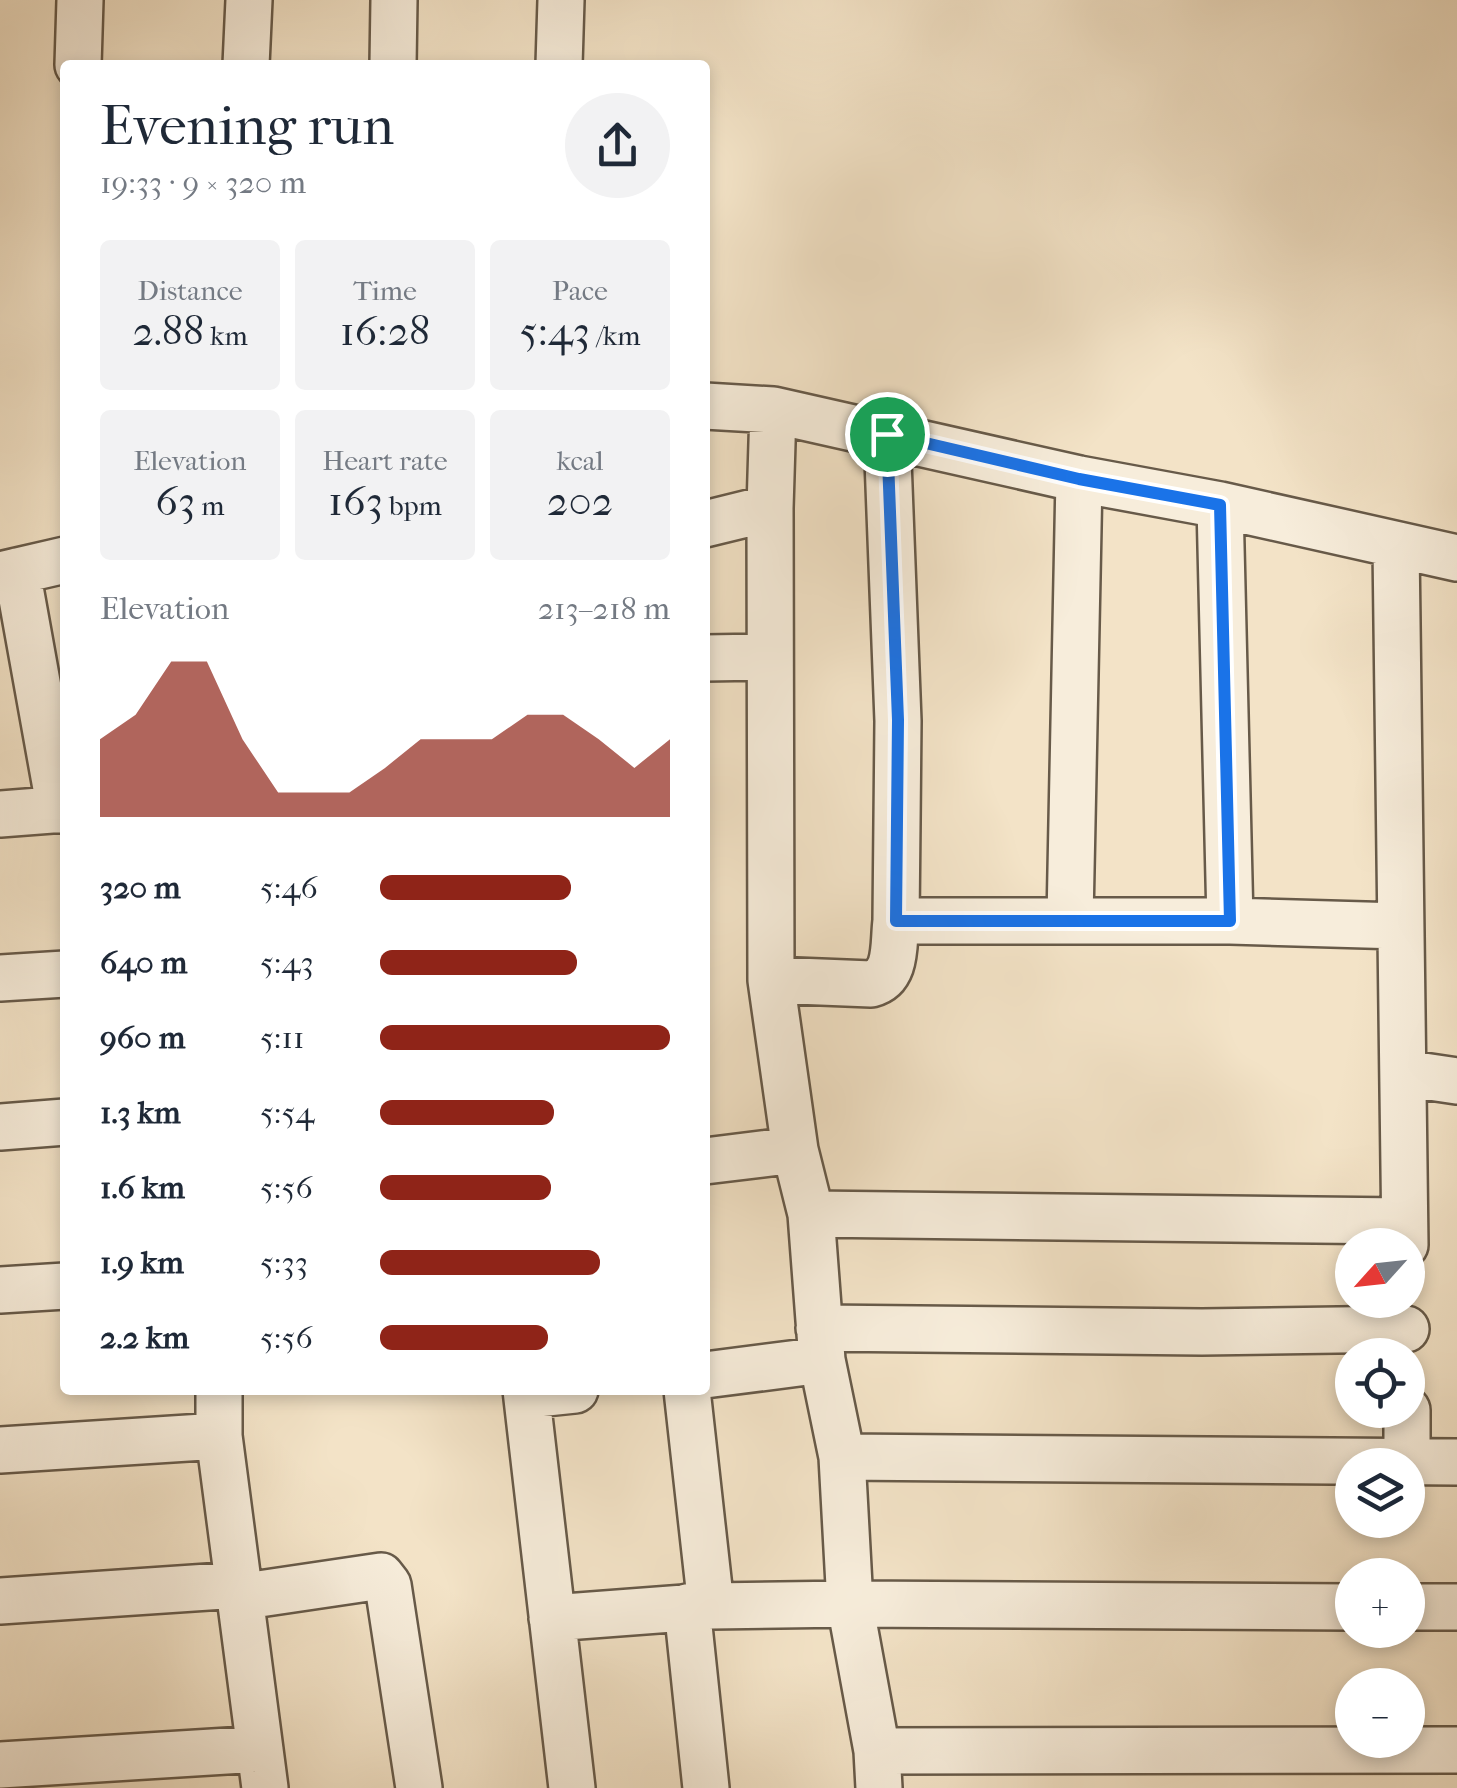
<!DOCTYPE html>
<meta charset="utf-8">
<style>
:root{--surface:#fff;--page:#f2f2f3;--text:#1f2937;--muted:#747a83;--accent:#8f2418}
body{margin:0;font-family:"IM FELL French Canon",serif;background:var(--page);color:var(--text);height:100vh;display:flex;flex-direction:column;font-size:38px;white-space:nowrap}
*{box-sizing:border-box;margin:0}
p{font-size:32px;color:var(--muted)}
.icon{flex:none;width:55px;height:55px;fill:none;stroke:currentColor;stroke-width:2;stroke-linecap:round;stroke-linejoin:round}
.map{position:relative;flex:1;overflow:hidden}
.drawer{position:absolute;left:60px;top:60px;width:650px;height:1335px;display:flex;flex-direction:column;background:var(--surface);border-radius:10px;box-shadow:0 5px 15px #0003}
.drawer>*{flex:none}
.needle{width:65px;rotate:243deg}
.fabs{position:absolute;left:1335px;top:1228px;display:grid;gap:20px}
.fabs a{display:grid;place-items:center;width:90px;height:90px;border-radius:50%;background:var(--surface);box-shadow:0 5px 15px #0003;font-size:50px}
.pin{position:absolute;display:grid;place-items:center;width:85px;height:85px;color:#fff;margin:-42px;border:5px solid #fff;border-radius:50%;box-shadow:0 2px 10px #0007}
.round{display:grid;place-items:center;flex:none;width:105px;height:105px;border-radius:52px;background:var(--page)}
.head{display:flex;align-items:center;justify-content:space-between;height:170px;padding:0 40px}
h1{font-size:55px;font-weight:600;line-height:75px}
.stats{display:grid;grid-template-columns:repeat(3,1fr);gap:15px;height:170px;padding:10px 40px}
.stats div{display:grid;align-content:center;border-radius:10px;background:var(--page);text-align:center}
.stats b{font-size:42px;font-weight:600}
.stats small{font-size:28px;font-weight:400}
.stats p{font-size:28px}
.chart{height:280px;padding:20px 40px}
.chart p{display:flex;justify-content:space-between}
.chart svg{width:100%;height:180px;margin-top:10px;fill:var(--accent);opacity:.7}
ul{padding:0 40px;list-style:none;font-size:32px}
li{display:grid;grid-template-columns:160px 120px 1fr;align-items:center;height:75px}
li i{height:25px;border-radius:12px;background:var(--accent)}
.map>svg:first-child{display:block}
.lines{fill:none;stroke-linecap:round;stroke-linejoin:round}
.minor-casing{stroke:#675a49;stroke-width:50}
.minor{stroke:#f7eddb;stroke-width:45}
.route-casing{stroke:#fff;stroke-width:20}
.route{stroke:#1a73e8;stroke-width:12}
</style>
<div class="map">
<svg width="1457" height="1788" viewBox="0 0 1457 1788">
<rect width="100%" height="100%" fill="#f3e3c7"/>
<filter id="stains"><feTurbulence type="fractalNoise" baseFrequency=".002" numOctaves="4"/><feColorMatrix values="0 0 0 0 .2 0 0 0 0 .09 0 0 0 0 .02 0 0 0 .5 -.17"/></filter>
<radialGradient id="worn" r=".72"><stop offset=".6" stop-color="#630" stop-opacity="0"/><stop offset="1" stop-color="#630" stop-opacity=".3"/></radialGradient>
<g class="lines">
<defs>
<path id="minor" d="M78 65 80 0
M246 65 249 0
M393 65 394 0
M559 65 561 0
M705 406 773 410 1079 479 1220 505 1457 558
M773 410 770 508 771 980 795 1150 811 1214 822 1360 842 1457 850 1604 877 1751 879 1788
M887 434 898 721 896 921
M1220 505 1230 921
M705 524 770 508
M1396 546 1405 1245
M17 571 60 810
M0 575 65 560
M705 658 770 657
M0 814 65 809
M1070 919 1079 479
M0 978 65 974
M771 980 871 984C898 977 893 944 896 921H1230L1400 926
M1403 1073 1457 1081
M0 1127 65 1122
M705 1161 795 1150
M811 1214 1404 1221
M0 1290 65 1286
M819 1328 1202 1332 1406 1329
M705 1375 822 1360
M219 1390V1436L265 1788
M526 1390 572 1788
M687 1390 711 1606
M527 1395 575 1390
M1407 1410V1462
M0 1450 219 1436
M842 1457 1457 1462
M239 1597 381 1576 388 1585 419 1788
M0 1601 238 1585
M687 1607 706 1788
M1408 1607H1457
M552 1618 711 1606 850 1604 1352 1607
M877 1751 1457 1750
M0 1765 260 1749"/>
</defs>
<use href="#minor" class="minor-casing"/>
<use href="#minor" class="minor"/>
</g>
<g class="lines">
<defs>
<path id="route" d="M887 434 1079 479 1220 505 1230 921H896L898 720Z"/>
</defs>
<use href="#route" class="route-casing"/>
<use href="#route" class="route"/>
</g>
<rect width="100%" height="100%" filter="url(#stains)"/>
<rect width="100%" height="100%" fill="url(#worn)"/>
</svg>
<div class="fabs">
<a><svg class="needle" viewBox="-14 -14 28 28"><path d="M0-13l5 13h-10z" fill="#e53935"/><path d="M0 13l5-13h-10z" fill="#747a83"/></svg></a>
<a><svg class="icon" aria-label="locate" viewBox="0 0 24 24"><circle cx="12" cy="12" r="6"/><path d="M12 2v4M12 18v4M2 12h4M18 12h4"/></svg></a>
<a><svg class="icon" aria-label="layers" viewBox="0 0 24 24"><path d="M12 4l9 5-9 5-9-5zM3 14l9 5 9-5"/></svg></a>
<a>+</a>
<a>−</a>
</div>
<div class="pin" style="left:887px;top:434px;background:#1e9e55"><svg class="icon" aria-label="arrive" viewBox="0 0 24 24"><path d="M6 21V4h12l-3 4 3 4H6"/></svg></div>
<section class="drawer">
<div class="head"><div><h1>Evening run</h1><p>19:33 · 9 × 320 m</p></div><a class="round"><svg class="icon" aria-label="share" viewBox="0 0 24 24"><path d="M12 15V3M7 8l5-5 5 5M5 13v7h14v-7"/></svg></a></div>
<div class="stats">
<div><p>Distance</p><b>2.88<small> km</small></b></div>
<div><p>Time</p><b>16:28</b></div>
<div><p>Pace</p><b>5:43<small> /km</small></b></div>
</div>
<div class="stats">
<div><p>Elevation</p><b>63<small> m</small></b></div>
<div><p>Heart rate</p><b>163<small> bpm</small></b></div>
<div><p>kcal</p><b>202</b></div>
</div>
<div class="chart"><p><span>Elevation</span>213–218 m</p>
<svg viewBox="0 0 160 44" preserveAspectRatio="none"><path d="M0 44V25L10 19L20 6L30 6L40 25L50 38L60 38L70 38L80 32L90 25L100 25L110 25L120 19L130 19L140 25L150 32L160 25V44z"/></svg>
</div>
<ul>
<li><b>320 m</b>5:46<i style="width:66%"></i></li>
<li><b>640 m</b>5:43<i style="width:68%"></i></li>
<li><b>960 m</b>5:11<i style="width:100%"></i></li>
<li><b>1.3 km</b>5:54<i style="width:60%"></i></li>
<li><b>1.6 km</b>5:56<i style="width:59%"></i></li>
<li><b>1.9 km</b>5:33<i style="width:76%"></i></li>
<li><b>2.2 km</b>5:56<i style="width:58%"></i></li>
</ul>
</section>
</div>
